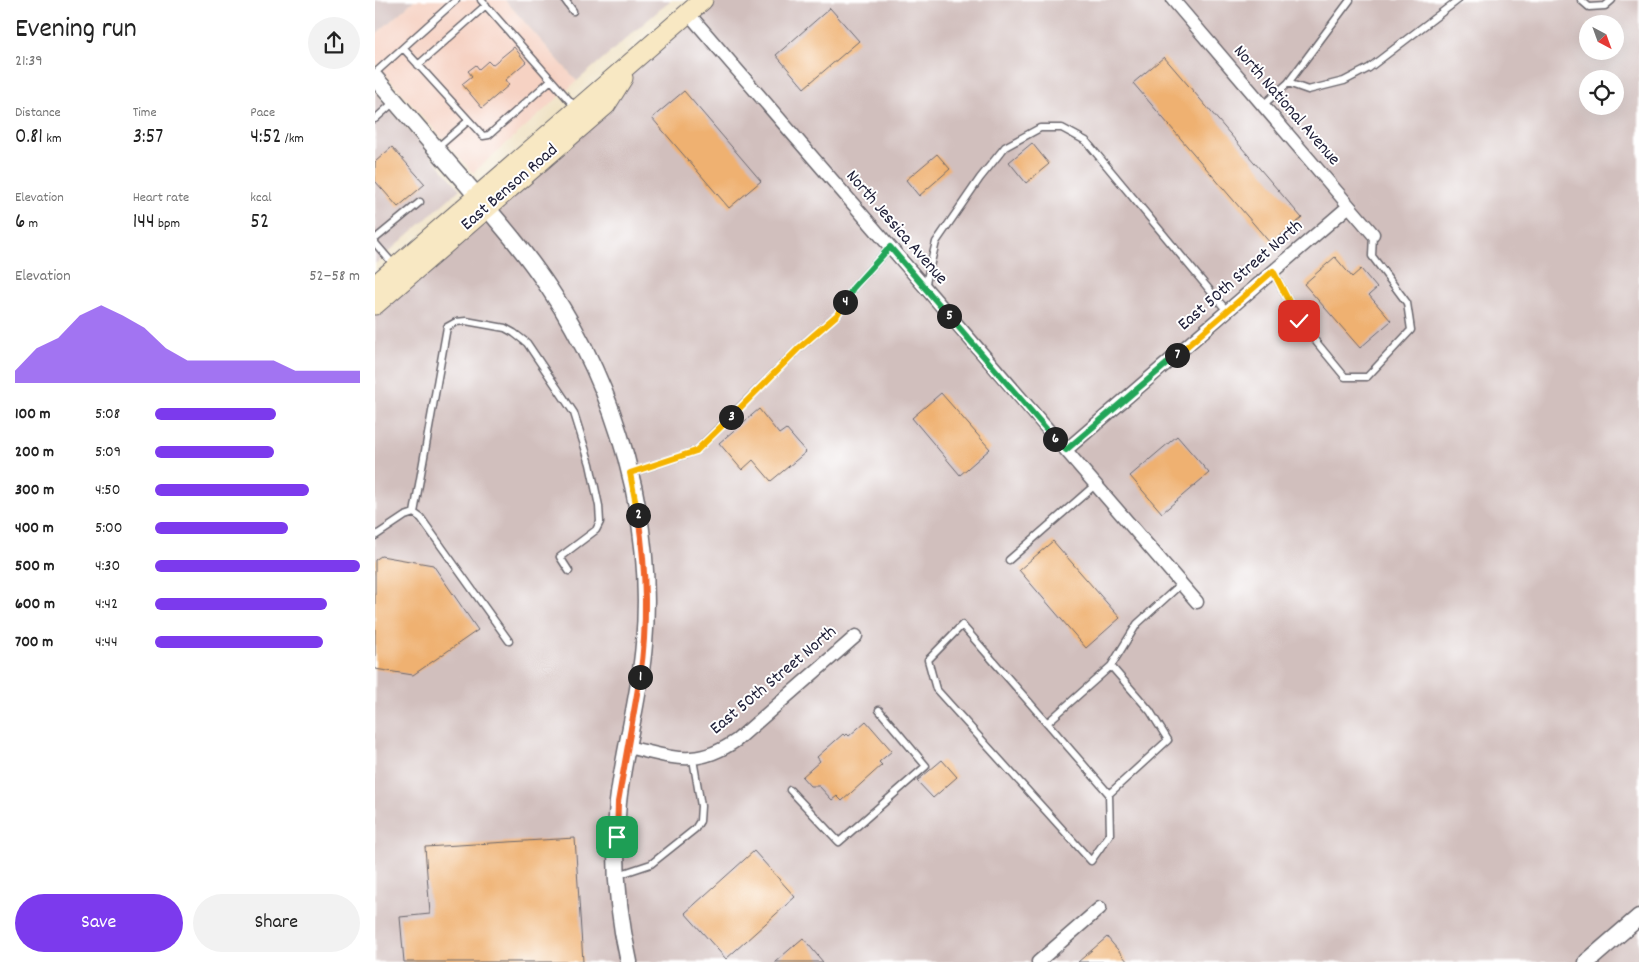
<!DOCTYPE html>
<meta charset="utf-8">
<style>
:root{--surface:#fff;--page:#f2f2f2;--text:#222;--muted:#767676;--accent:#7c3aed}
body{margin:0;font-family:Dekko,sans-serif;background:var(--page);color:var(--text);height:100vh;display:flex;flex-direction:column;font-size:19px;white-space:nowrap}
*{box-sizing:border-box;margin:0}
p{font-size:16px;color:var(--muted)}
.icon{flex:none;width:28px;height:28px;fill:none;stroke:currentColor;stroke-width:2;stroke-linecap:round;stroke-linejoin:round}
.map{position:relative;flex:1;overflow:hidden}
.drawer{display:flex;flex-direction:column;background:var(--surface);width:375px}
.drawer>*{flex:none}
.needle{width:32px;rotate:139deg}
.controls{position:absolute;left:1204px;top:15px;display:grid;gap:10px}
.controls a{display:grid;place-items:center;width:45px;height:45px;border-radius:50%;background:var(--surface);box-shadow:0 5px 20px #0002;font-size:25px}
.pin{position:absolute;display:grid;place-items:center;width:42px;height:42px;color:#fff;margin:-21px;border-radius:10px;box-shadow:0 2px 8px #0006}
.km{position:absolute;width:25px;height:25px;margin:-12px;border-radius:50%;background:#222;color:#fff;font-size:14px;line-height:25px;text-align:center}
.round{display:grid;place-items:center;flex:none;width:52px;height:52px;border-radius:26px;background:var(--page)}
.overview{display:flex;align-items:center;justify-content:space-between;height:85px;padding:0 15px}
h1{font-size:28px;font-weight:600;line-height:38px}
.stats{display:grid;grid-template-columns:repeat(3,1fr);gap:8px;height:85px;padding:5px 15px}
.stats div{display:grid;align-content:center}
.stats b{font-size:21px;font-weight:600}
.stats small{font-size:14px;font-weight:400}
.stats p{font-size:14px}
.chart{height:140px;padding:10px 15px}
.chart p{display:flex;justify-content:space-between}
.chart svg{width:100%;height:90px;margin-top:5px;fill:var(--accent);opacity:.7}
.cta{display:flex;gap:10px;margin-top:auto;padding:10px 15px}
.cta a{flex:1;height:58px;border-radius:30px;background:var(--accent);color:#fff;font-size:20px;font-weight:600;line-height:58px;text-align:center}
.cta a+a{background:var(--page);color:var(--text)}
ul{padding:0 15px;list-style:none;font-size:16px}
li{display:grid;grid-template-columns:80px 60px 1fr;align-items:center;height:38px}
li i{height:12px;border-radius:6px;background:var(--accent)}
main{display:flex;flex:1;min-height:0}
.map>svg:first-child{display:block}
.built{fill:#f6d2c3}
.industrial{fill:#d1bfbd;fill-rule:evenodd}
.building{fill:#efb171}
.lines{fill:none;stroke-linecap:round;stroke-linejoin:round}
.service-casing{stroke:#6a666c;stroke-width:9}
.minor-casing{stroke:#6a666c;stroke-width:15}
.tertiary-casing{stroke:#6a666c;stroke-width:19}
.secondary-casing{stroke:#6a666c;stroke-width:21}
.service{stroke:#fff;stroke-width:6}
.minor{stroke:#fff;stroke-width:12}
.tertiary{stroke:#fff;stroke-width:16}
.secondary{stroke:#f8e8c3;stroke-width:19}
.split-1-casing{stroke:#fff;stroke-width:10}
.split-2-casing{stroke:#fff;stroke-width:10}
.split-3-casing{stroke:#fff;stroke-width:10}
.split-4-casing{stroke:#fff;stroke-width:10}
.split-5-casing{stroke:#fff;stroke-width:10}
.split-6-casing{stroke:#fff;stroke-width:10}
.split-7-casing{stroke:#fff;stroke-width:10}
.split-8-casing{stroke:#fff;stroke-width:10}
.split-1{stroke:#f0652b;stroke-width:6}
.split-2{stroke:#f0652b;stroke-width:6}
.split-3{stroke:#f5b400;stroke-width:6}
.split-4{stroke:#f5b400;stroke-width:6}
.split-5{stroke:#22a559;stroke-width:6}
.split-6{stroke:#22a559;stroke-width:6}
.split-7{stroke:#22a559;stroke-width:6}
.split-8{stroke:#f5b400;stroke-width:6}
.labels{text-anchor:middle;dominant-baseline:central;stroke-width:4;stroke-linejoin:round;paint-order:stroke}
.street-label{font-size:18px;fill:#22223b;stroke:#fff}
</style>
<main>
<section class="drawer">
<div class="overview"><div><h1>Evening run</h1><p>21:39</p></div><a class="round"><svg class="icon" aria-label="share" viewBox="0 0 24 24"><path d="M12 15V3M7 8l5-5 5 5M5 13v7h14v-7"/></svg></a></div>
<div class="stats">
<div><p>Distance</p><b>0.81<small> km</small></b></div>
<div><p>Time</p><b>3:57</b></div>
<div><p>Pace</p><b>4:52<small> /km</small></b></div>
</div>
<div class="stats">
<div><p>Elevation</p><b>6<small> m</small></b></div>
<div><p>Heart rate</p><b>144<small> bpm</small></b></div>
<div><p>kcal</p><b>52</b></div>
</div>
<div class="chart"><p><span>Elevation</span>52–58 m</p>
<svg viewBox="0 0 160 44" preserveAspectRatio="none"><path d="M0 44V38L10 27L20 22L30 11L40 6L50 11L60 17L70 27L80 33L90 33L100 33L110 33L120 33L130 38L140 38L150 38L160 38V44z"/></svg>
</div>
<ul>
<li><b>100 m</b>5:08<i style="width:59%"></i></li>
<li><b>200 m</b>5:09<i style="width:58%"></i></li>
<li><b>300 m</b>4:50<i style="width:75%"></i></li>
<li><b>400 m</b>5:00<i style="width:65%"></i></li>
<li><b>500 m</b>4:30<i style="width:100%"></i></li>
<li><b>600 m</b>4:42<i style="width:84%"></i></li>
<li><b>700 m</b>4:44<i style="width:82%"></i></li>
</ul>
<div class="cta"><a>Save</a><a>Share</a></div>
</section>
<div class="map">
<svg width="1264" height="962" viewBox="0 0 1264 962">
<rect width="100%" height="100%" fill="#fff"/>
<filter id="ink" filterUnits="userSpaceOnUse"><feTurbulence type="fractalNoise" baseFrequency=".02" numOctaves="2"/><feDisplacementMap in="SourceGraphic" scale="10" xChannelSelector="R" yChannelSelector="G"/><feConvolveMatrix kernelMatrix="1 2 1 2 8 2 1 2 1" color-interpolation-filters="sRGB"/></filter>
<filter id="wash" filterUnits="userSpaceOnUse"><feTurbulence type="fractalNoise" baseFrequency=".0096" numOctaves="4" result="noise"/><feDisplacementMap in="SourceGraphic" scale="20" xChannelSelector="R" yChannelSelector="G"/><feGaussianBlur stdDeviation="1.12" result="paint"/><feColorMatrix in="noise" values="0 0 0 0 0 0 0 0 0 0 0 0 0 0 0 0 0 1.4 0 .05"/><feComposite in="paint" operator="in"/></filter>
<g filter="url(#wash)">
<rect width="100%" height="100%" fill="#f0e3c6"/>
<path class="built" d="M39 0H130L202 81 98 173 0 63V35Z"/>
<path class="industrial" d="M0 0H39L0 35Z
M130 0H296L202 81Z
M340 0H1264V962H0V294L142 173ZM1212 24H1240V51H1212ZM1212 79H1240V106H1212Z
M0 91 85 189 0 264Z"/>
<g id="blocks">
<path class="building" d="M455 8 484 41 429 88 401 55Z
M139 47 151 62 130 80 134 85 107 108 87 84 97 76 93 71 101 65 104 69 113 61 117 65Z
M789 57 927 218 896 244 758 83Z
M309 91 386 181 354 208 277 118Z
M657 143 674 164 651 183 634 162Z
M17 147 50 184 23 207 0 181V162Z
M562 154 575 169 544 196 531 180Z
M960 257 977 277 986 269 1002 288 994 295 1016 321 985 348 929 284Z
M566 393 615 449 585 475 537 418Z
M384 409 404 434 411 429 431 452 396 481 378 460 367 470 344 443Z
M802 436 834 473 787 513 755 476Z
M678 541 745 618 711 648 644 570Z
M6 556 58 565 103 630 38 675 0 669V560Z
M491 721 517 751 504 762 507 765 467 801 462 796 457 800 444 786H435L427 777 445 761 442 757 468 734 470 736 472 734 474 736Z
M567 760 582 777 558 798 542 781Z
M200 838 208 962H29L25 917 55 914 50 847Z
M379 851 420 897 351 959 310 913Z
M732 937 753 962H703Z
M428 938 448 962H400Z"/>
</g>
</g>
<g filter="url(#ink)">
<use href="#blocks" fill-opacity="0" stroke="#6a666c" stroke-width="1"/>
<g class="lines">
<defs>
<path id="service" d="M106 0 201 108
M190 0 198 11
M1206 0 1214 7 1230 6 1237 0
M28 48 108 136 114 135 176 80
M43 65 111 5
M0 73 81 0
M913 83 933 90 969 81 994 68 1083 0
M888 105 913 83 975 0
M0 119 19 102
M62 148 93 121
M0 239 45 202
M0 243 19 265
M898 271 924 321 970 377H992L1036 330 1032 303 997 256 998 234
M550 287 561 242 605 178 630 147 665 128H687L711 141 852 311
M256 473 321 451 424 348 462 315 478 288 515 247
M39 513 72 327 81 322 91 321 130 328 139 333 152 343 199 413 215 464 224 506 225 522 221 530 185 557 194 571
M0 536 30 516 39 513 46 518 134 641
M634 560 720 485
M672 723 736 666
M415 790 464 842 551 766 504 710
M734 794 735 834 716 861 561 689 553 660 587 625 734 794 793 740 775 711 736 666 762 624 806 584
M243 875 276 864 320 829 325 821 326 806 318 759"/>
<path id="minor" d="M798 0 998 234
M313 13 822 602
M691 450 974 206
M252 747C298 757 320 769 362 740L481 636
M663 962 725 908"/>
<path id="tertiary" d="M0 78C30 112 59 147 89 181 119 216 149 250 174 288 242 389 280 521 269 644 265 697 249 749 243 802 238 856 242 910 254 962
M1212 962 1264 917"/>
<path id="secondary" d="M0 285 328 0
M0 305 231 105 248 78"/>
</defs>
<use href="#service" class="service-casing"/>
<use href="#minor" class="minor-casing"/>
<use href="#tertiary" class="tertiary-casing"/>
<use href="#secondary" class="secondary-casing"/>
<use href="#service" class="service"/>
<use href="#minor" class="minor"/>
<use href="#tertiary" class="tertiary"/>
<use href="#secondary" class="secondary"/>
</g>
</g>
<g class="lines" filter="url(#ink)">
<defs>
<path id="split-1" d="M242 837 243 802 265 677"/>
<path id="split-2" d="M263 515C271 569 273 623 265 677"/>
<path id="split-3" d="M263 515 255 473 321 451 356 417"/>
<path id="split-4" d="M356 417 424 348 462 315 470 302"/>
<path id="split-5" d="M470 302 478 288 515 247 574 316"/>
<path id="split-6" d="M574 316 680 439"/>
<path id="split-7" d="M680 439 691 450 802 355"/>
<path id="split-8" d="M802 355 898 271 924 321"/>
</defs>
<use href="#split-1" class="split-1-casing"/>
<use href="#split-2" class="split-2-casing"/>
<use href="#split-3" class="split-3-casing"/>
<use href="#split-4" class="split-4-casing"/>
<use href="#split-5" class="split-5-casing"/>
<use href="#split-6" class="split-6-casing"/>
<use href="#split-7" class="split-7-casing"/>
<use href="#split-8" class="split-8-casing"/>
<use href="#split-1" class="split-1"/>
<use href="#split-2" class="split-2"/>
<use href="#split-3" class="split-3"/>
<use href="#split-4" class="split-4"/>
<use href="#split-5" class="split-5"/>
<use href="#split-6" class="split-6"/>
<use href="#split-7" class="split-7"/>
<use href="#split-8" class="split-8"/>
</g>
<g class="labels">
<g class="street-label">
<text transform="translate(911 106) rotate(49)">North National Avenue</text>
<text transform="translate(135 188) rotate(-41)">East Benson Road</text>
<text transform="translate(521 228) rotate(49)">North Jessica Avenue</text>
<text transform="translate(866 276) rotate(-41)">East 50th Street North</text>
<text transform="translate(399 681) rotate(-40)">East 50th Street North</text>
</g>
</g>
</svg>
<div class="controls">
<a><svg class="needle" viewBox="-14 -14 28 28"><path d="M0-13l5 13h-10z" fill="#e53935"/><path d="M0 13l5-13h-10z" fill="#767676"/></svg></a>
<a><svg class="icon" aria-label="locate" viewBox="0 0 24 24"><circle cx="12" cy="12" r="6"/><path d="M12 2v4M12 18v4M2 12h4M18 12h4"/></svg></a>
</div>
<div class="pin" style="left:242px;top:837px;background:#1e9e55"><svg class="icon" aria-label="arrive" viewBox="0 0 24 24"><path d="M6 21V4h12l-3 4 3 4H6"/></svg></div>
<div class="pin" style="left:924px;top:321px;background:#d93025"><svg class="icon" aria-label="check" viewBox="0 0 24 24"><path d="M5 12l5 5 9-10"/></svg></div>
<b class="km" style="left:265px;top:677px">1</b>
<b class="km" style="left:263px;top:515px">2</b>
<b class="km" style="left:356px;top:417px">3</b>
<b class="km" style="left:470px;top:302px">4</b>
<b class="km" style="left:574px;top:316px">5</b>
<b class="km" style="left:680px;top:439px">6</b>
<b class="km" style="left:802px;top:355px">7</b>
</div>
</main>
